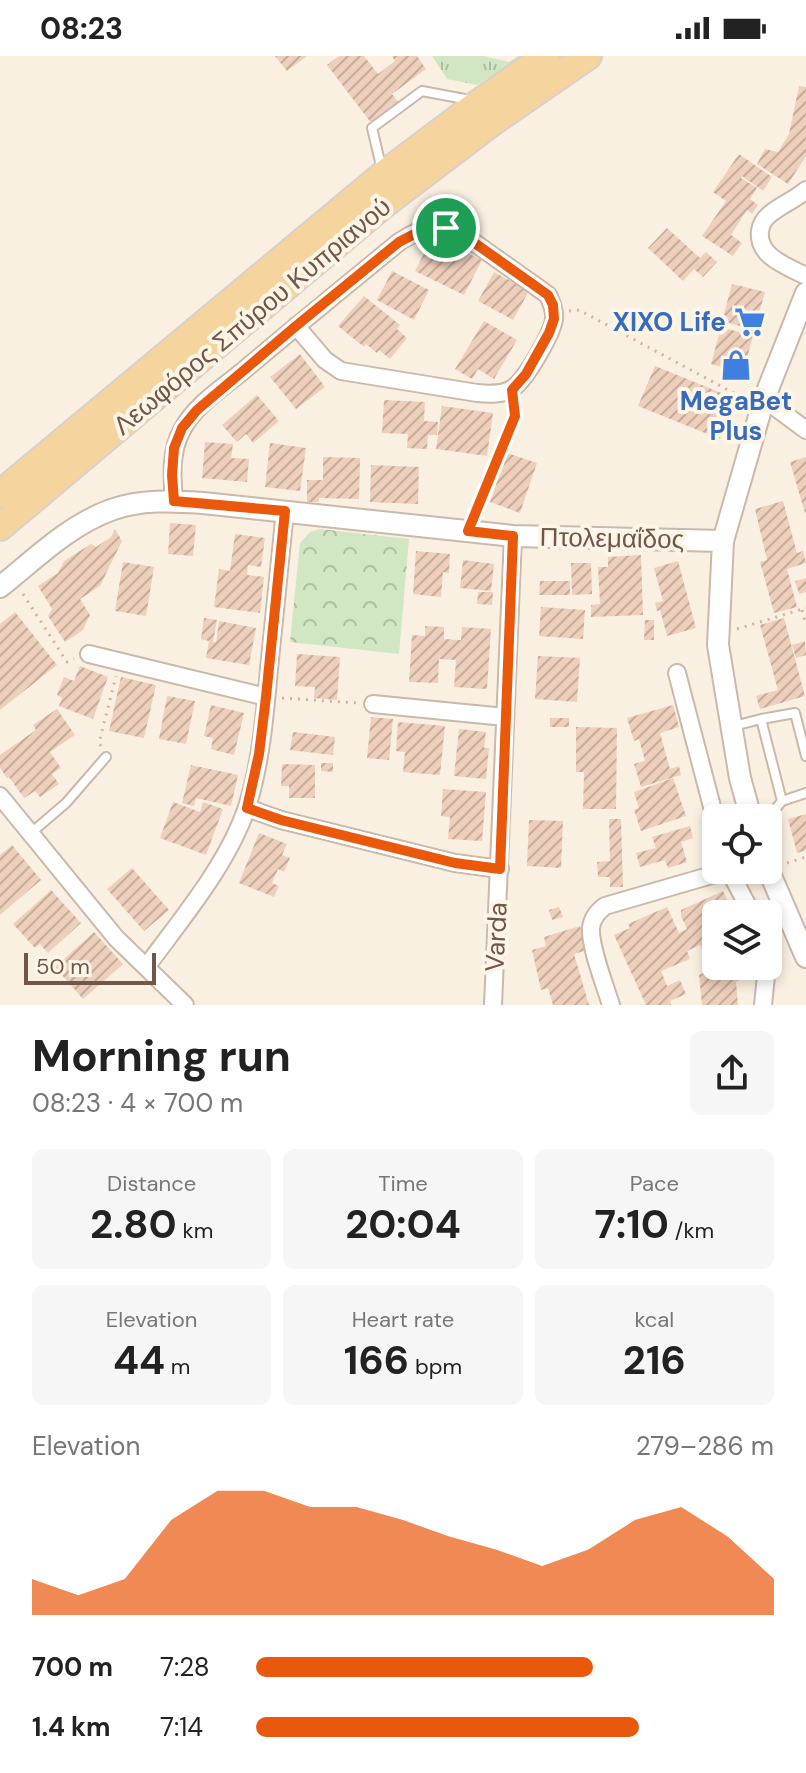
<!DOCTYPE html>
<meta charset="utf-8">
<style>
:root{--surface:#fff;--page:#f6f6f6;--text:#222;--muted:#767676;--accent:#ea580c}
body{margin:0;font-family:"DM Sans",sans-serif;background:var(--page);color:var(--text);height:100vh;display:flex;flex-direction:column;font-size:30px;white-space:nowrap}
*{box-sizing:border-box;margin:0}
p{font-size:26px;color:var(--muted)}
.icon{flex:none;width:44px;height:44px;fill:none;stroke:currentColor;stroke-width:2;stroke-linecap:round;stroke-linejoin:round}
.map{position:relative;height:949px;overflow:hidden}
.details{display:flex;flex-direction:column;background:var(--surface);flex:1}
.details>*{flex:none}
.fabs{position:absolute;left:702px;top:748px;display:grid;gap:16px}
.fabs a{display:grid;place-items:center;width:80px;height:80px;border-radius:12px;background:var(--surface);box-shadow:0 4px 12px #0003;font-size:40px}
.scale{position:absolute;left:24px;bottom:20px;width:132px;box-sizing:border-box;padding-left:8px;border:4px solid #70574a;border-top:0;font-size:22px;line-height:28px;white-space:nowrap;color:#70574a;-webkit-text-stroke:6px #fef5e7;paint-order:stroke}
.pin{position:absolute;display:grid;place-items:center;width:68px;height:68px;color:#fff;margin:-34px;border:4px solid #fff;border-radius:50%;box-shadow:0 2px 8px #0007}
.round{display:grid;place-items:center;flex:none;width:84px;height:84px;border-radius:12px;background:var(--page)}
.overview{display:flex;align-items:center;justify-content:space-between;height:136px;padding:0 32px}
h1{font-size:44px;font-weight:700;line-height:60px}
.stats{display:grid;grid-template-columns:repeat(3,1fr);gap:12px;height:136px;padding:8px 32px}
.stats div{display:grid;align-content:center;border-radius:12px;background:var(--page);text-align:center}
.stats b{font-size:40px;font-weight:700}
.stats small{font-size:22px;font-weight:400}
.stats p{font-size:22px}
.chart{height:224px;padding:16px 32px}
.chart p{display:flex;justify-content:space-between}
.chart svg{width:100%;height:144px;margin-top:8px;fill:var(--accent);opacity:.7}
ul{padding:0 32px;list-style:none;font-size:26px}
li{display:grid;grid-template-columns:128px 96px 1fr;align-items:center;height:60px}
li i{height:20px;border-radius:10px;background:var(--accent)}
.status{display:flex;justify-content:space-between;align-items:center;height:56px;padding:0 40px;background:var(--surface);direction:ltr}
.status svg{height:22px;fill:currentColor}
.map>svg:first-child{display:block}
.grass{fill:url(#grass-tufts)}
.forest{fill:url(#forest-crowns)}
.building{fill:url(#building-hatch)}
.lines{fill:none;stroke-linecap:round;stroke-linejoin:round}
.service-casing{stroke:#cab8a9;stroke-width:12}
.minor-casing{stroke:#cab8a9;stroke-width:20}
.tertiary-casing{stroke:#cab8a9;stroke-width:24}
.primary-casing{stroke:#d7d0cc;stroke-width:30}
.path{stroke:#d2b29f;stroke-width:3;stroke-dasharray:2 6;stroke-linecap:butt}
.service{stroke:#fff;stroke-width:8}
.minor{stroke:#fff;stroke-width:16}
.tertiary{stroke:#fff;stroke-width:20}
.primary{stroke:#f5d49e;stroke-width:26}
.route-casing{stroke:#fff;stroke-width:16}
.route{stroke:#ea580c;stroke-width:10}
.labels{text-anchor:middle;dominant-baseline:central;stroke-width:8;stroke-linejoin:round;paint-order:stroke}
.street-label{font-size:26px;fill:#70574a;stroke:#fef5e7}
.shop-label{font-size:26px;font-weight:bold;fill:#366cbe;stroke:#fef5e7;text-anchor:end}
</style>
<div class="status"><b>08:23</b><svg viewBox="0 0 49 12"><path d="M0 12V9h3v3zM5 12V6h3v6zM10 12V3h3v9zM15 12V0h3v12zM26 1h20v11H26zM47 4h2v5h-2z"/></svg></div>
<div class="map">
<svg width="806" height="949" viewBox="0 0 806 949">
<defs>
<pattern id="grass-tufts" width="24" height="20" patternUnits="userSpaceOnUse" patternTransform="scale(2)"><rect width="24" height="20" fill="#d1e6c2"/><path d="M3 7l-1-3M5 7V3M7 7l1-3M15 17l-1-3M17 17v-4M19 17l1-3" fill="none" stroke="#aebda0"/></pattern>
<pattern id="forest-crowns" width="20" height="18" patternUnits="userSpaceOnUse" patternTransform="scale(2)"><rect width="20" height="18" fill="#d1e6c2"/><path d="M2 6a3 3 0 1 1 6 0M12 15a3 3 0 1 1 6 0" fill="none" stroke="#aebda0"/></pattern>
<pattern id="building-hatch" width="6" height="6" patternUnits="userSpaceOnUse" patternTransform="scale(2)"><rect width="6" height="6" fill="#eecfbb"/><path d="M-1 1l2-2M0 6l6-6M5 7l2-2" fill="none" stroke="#c5ab9a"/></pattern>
</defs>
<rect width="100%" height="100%" fill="#faf0e2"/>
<path class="grass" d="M432 0H484L509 6 518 0H523L477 29 447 23Z"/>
<path class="forest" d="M320 473 409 483 399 598 290 586 300 487 310 476Z"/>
<path class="building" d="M275 0H307L287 15Z
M339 0H364L378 18 395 5 392 0H417L426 13 392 38 399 47 372 68 327 9Z
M799 30 806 31V100L788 128 757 108 765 93 778 96 789 78Z
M739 98 772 121 763 135 742 120 741 122 757 132 750 143 758 149 752 158 747 154 731 179 742 187 733 200 702 180 726 145 713 136Z
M667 172 700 202 706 196 717 206 703 221 694 213 683 225 648 192Z
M431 184 454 195 456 191 482 204 464 239 415 215Z
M392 215 429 234 414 264 377 244Z
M494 216 529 235 513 264 478 245Z
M732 228 765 236 754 274 722 265Z
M364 240 400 269 397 273 407 282 390 303 379 294 377 297 366 288 364 291 338 270Z
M484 265 517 284 494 323 478 313 472 323 455 313Z
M721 271 753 280 743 317 711 308Z
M300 298 325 331 296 353 270 321Z
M655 310 736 343 720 383 638 350Z
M257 339 279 365 253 387 246 378 237 386 222 369Z
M384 344 425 346 424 365 438 366 437 379H428L427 393 407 392 408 378 382 377Z
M442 350 493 357 487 400 436 393Z
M205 386 233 388 231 402 249 403 247 426 202 422Z
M270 387 306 392 300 435 265 431Z
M507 397 537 407 520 457 490 446Z
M323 401 360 402 359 443 319 442V446H307V424H323Z
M806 401V456L805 457 790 406Z
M371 409 419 411 418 448 370 446Z
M783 445 797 497 803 495 806 507 787 513 797 551 774 557 760 506 767 504 755 453Z
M170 467 196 469 193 500 168 498Z
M115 473 122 485 100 530 80 543 90 559 83 574 65 586 48 560 52 553 38 530 58 517 64 505 91 488 96 491 111 481Z
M235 478 265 482 261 511 248 509 247 519 264 521 260 557 214 551 219 513 230 515Z
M416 495 450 498 449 517 443 516 441 541 413 538Z
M641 499 643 559 591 561V549L600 548 598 511H608V501Z
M463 504 494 508 491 535 460 532Z
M678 505 696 572 667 580 660 554 657 555 655 547 663 545 654 512Z
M123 506 154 511 146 560 115 555Z
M571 507H591L592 538 572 539Z
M806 522V536L799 538 795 525Z
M540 525H570V539H539Z
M478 536H493L492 549 477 548Z
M541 551 585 554 583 583 539 580Z
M15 556 57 609 0 654V568Z
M204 562 217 564 213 586H216L219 565 256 572 249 609 206 602 209 585 201 583Z
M784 562 805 640 760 653 756 640 778 634 760 569Z
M645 564H654V584H644Z
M425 570 444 571V583L461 584 462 571 491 573 487 633 454 631 456 604 439 603 438 627 409 626 412 579 425 580Z
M805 585 806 599 796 602 792 589Z
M297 598 340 601 337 644 314 642 315 631 295 630Z
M538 600 580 602 577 646 535 643Z
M80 610 108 621 93 663 59 650 62 642 57 639 64 621 74 625Z
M121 621 156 629 144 682 109 675Z
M167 640 195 645 186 688 159 683Z
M211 649 244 657 234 699 211 693 213 682 204 680Z
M673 649 679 671 660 677 670 713 679 710 681 719 641 731 634 708 645 705 639 683 634 685 627 662Z
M57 653 75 679 50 696 61 712 52 718 59 728 40 741 35 735 24 742 9 721 7 722 0 712V699L36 674 33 669Z
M371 661 393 663 389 704 367 702Z
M550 662H569V671H550Z
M398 666 445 670 440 719 403 716 405 696 396 695Z
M576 671 617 672 616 753H583L584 716H576Z
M459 673 486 676 484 692H489L486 723 454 720Z
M293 676 335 681 333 699 290 694Z
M321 707H333V716L321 715Z
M282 708 315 709V742H289V730H281Z
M191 709 238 719 231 750 196 742 194 750 182 747Z
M673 722 686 760 641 775 634 754 639 752 634 736Z
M443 733 486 736 482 785 448 783 450 761 441 760Z
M173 746 200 756 203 746 223 753 206 799 160 782Z
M806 758V794L797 797 788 763Z
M609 763H621L623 831H610V821H598L597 806 610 805Z
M529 764 563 765 561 812 527 810Z
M690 770 693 782 681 786 687 806 668 812 665 804 640 811 636 797 656 792 652 781Z
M259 777 287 788 282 799 290 802 284 816 278 813 272 827 279 830 274 841 239 827Z
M12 789 41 824 0 859V799Z
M132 812 169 854 144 875 107 833Z
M51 834 81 867 48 897 40 888 35 892 13 868Z
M723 835 734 858H716V900H705L700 889 687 895 690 903 661 915 667 930 680 924 686 938 670 945 671 949H646L614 879 630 872 628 868 667 851 679 877 687 873 681 860V854Z
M559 851 563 861 552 864 549 854Z
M580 870 587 894 574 898 589 949H553L548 932 541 934 532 894 546 890 544 881Z
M94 876 123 908 83 943 55 911Z
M719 910H744L748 920 736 926 738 949H702L699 919Z"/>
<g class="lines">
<defs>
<path id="service" d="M382 114 372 72 422 35 470 44
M734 670 761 663
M782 745 761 663 795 657 806 700
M768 762 782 745 806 737
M31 777 66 747 106 701"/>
<path id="minor" d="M806 134C795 144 780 149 769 159 764 163 761 168 760 175 757 201 787 210 806 220
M764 343 806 374
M174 445C172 421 170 396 182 374 195 349 222 332 243 315 295 271 347 229 399 186 425 170 432 167 462 178L548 239C551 246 555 254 554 263 552 278 526 323 513 332 504 339 488 338 477 337L341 315 325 304 296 270
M89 598 266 641
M677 617 716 766
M373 648 505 661
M0 740 116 882 185 949
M247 752 281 764 455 807 500 813
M729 814 752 858
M147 910C182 862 228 808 247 751 261 707 265 658 269 613 274 560 280 508 285 455
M493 949 513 480
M611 949C605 929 590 892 591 872 592 862 597 856 605 850L729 814
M763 949 767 910"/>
<path id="tertiary" d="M0 531C34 504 69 469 111 454 140 443 173 445 203 447L513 480 723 485
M751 762 740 722 718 589 723 485 764 343 806 237
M768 813 806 901"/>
<path id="primary" d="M0 438 383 119 480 46 546 0
M0 471 383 149 491 67 588 0"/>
</defs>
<use href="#service" class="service-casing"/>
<use href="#minor" class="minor-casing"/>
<use href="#tertiary" class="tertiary-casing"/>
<use href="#primary" class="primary-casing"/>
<path class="path" d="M569 255 579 254 743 342
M475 458 515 360 514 350
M23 538 67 606 74 603
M802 554 806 569
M737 573 806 552
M282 642 358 647
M101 690 99 687 116 620
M787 807 806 801"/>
<use href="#service" class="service"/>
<use href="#minor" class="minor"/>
<use href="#tertiary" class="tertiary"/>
<use href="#primary" class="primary"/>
</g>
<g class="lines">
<defs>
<path id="route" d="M430 170 446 172 462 178 548 239 553 249 554 263 549 277 526 318 512 334 515 360 468 475 513 480 500 813 455 807 281 764 247 752 259 698 266 641 285 455 174 445 172 419 174 392 182 372 197 354 296 270 399 186Z"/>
</defs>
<use href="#route" class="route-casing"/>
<use href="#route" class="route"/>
</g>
<defs>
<symbol id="supermarket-bare" viewBox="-9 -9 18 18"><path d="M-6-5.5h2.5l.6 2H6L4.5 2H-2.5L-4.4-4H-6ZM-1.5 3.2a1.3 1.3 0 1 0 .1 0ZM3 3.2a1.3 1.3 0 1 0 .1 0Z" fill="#3f7fe0" stroke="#fef5e7" stroke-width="2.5" paint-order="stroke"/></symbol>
<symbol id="shop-bare" viewBox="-9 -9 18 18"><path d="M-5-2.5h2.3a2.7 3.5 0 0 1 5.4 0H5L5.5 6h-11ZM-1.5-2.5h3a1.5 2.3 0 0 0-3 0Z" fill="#3f7fe0" stroke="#fef5e7" stroke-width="2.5" paint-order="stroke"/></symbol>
</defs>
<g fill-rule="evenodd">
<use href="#supermarket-bare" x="728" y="244" width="44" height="44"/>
<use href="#shop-bare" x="714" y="287" width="44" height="44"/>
</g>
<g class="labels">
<g class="street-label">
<text transform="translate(252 260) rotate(-40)">Λεωφόρος Σπύρου Κυπριανού</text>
<text transform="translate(612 482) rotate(1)">Πτολεμαΐδος</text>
<text transform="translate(496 881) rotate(-87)">Varda</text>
</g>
<g class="shop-label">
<text x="726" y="266">XIXO Life</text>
<text x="736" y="345" text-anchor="middle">MegaBet<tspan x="736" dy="30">Plus</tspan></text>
</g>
</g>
</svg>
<div class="fabs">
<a><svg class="icon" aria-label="locate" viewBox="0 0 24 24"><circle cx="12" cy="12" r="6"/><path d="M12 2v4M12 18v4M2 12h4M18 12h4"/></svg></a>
<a><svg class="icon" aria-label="layers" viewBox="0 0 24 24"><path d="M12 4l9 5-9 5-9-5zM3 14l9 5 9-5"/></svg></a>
</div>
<div class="scale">50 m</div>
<div class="pin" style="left:446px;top:172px;background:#1e9e55"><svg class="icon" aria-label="arrive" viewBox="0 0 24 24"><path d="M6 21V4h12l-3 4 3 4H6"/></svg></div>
</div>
<section class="details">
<div class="overview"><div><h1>Morning run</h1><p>08:23 · 4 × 700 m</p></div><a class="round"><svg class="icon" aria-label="share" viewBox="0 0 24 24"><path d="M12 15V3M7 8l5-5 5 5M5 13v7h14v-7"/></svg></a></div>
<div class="stats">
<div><p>Distance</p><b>2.80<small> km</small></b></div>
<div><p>Time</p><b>20:04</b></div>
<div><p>Pace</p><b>7:10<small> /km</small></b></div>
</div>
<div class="stats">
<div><p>Elevation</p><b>44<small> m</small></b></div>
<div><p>Heart rate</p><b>166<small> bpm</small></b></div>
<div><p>kcal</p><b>216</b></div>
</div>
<div class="chart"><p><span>Elevation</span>279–286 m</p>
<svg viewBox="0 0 160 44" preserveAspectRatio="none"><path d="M0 44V33L10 38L20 33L30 15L40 6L50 6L60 11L70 11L80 15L90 20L100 24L110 29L120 24L130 15L140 11L150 20L160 33V44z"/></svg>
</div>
<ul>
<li><b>700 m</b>7:28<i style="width:65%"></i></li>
<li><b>1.4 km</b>7:14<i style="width:74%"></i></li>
</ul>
</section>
